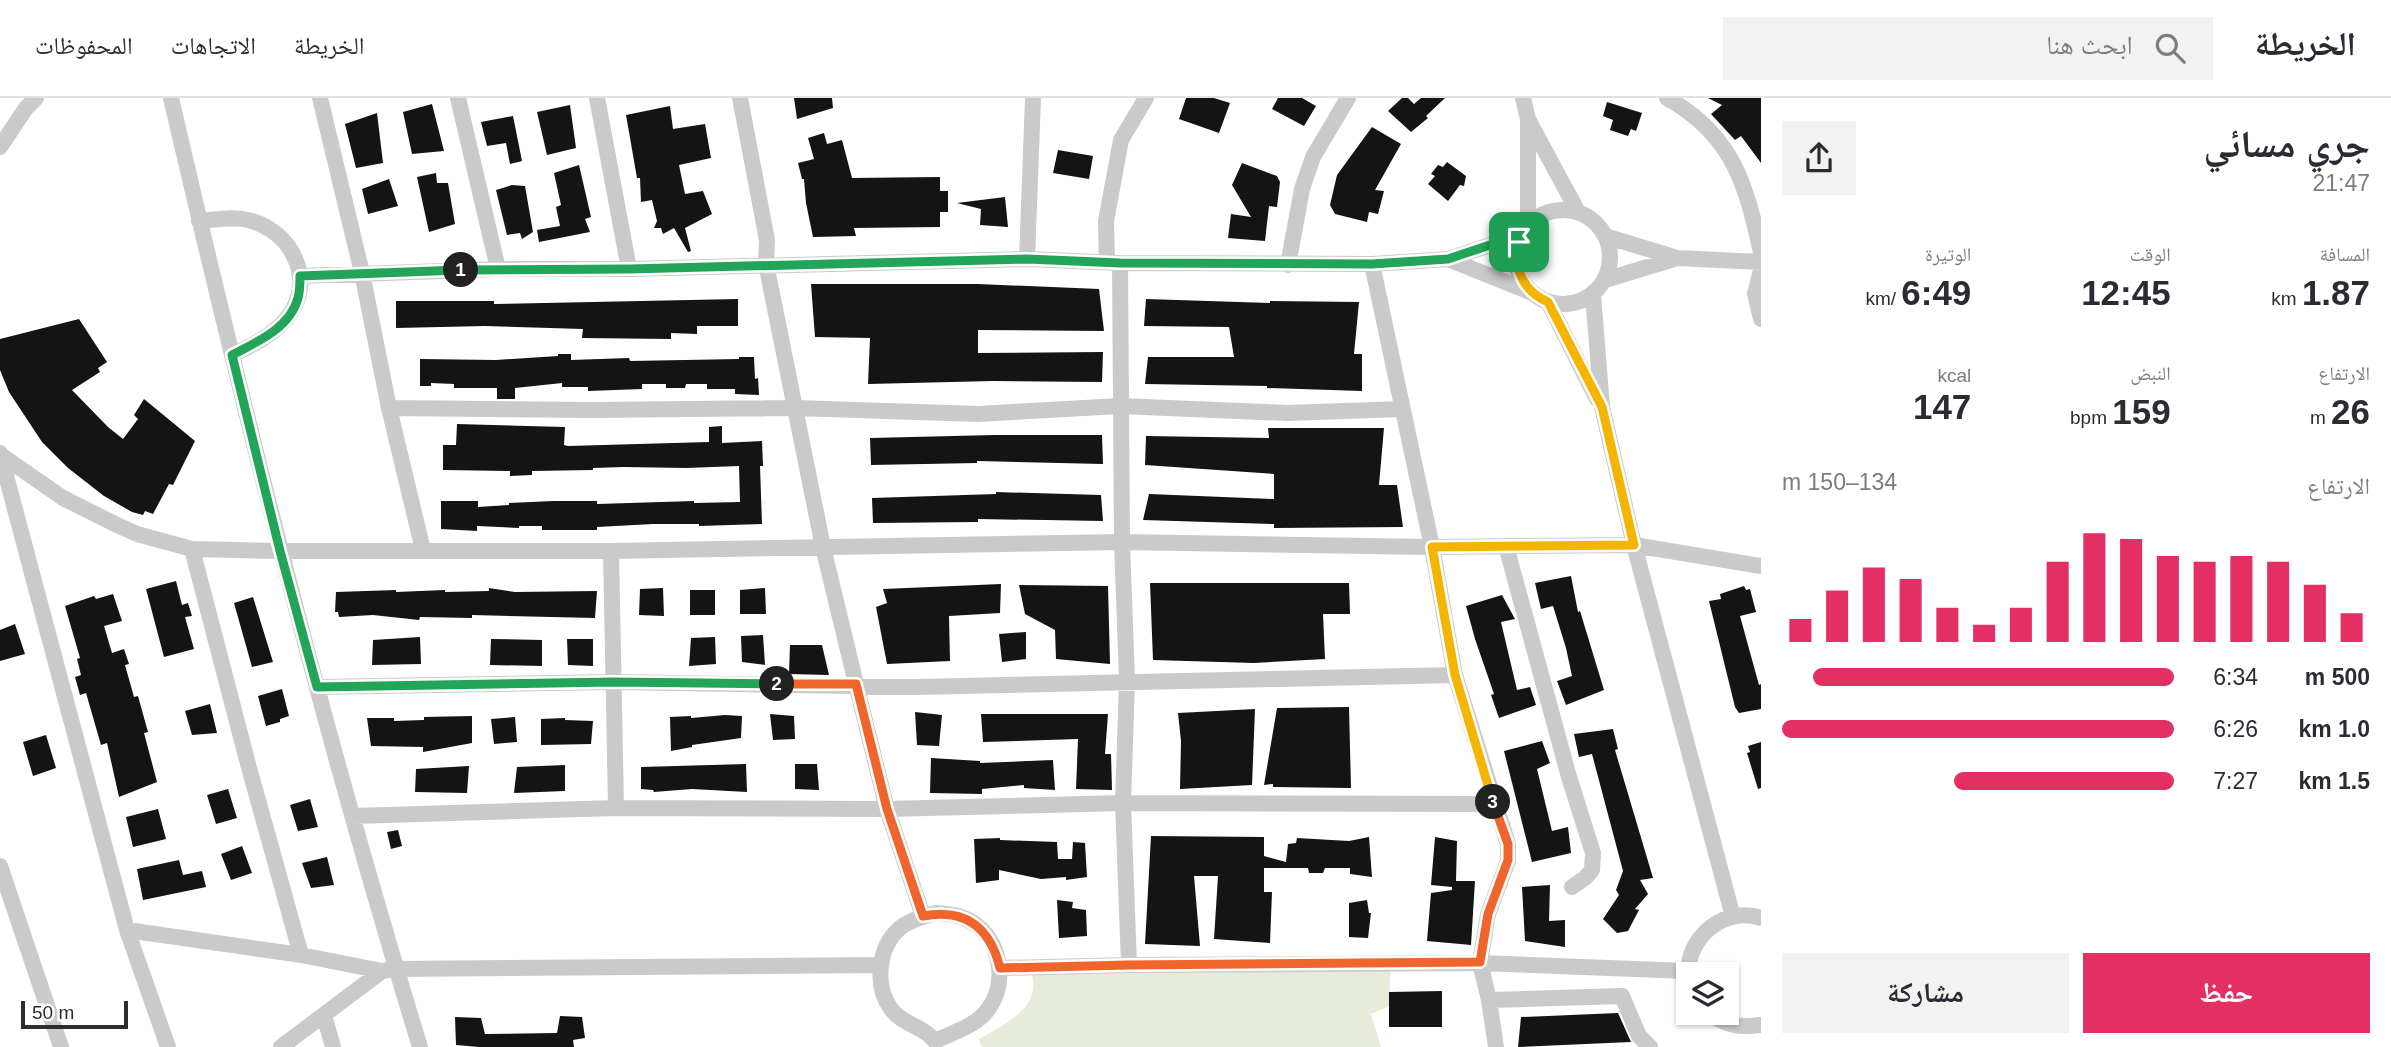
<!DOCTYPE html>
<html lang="ar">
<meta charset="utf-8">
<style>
:root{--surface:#fff;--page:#f2f2f3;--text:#2b2b33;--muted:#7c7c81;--line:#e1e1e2;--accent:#e42f65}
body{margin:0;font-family:Helvetica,"Noto Naskh Arabic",sans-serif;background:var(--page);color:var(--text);direction:rtl;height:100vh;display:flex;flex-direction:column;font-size:26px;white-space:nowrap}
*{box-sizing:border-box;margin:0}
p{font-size:23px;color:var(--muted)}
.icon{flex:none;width:38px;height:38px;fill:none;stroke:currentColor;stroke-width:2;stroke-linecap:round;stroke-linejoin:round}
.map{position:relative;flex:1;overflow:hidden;direction:ltr}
.side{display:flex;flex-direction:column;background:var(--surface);width:630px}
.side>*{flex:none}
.tools{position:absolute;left:1676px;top:864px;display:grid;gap:14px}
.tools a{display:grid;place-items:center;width:63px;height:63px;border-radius:0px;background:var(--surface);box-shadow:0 2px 5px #0004;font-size:35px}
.scale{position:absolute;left:21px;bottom:18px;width:107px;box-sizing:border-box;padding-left:7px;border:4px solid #2d2d2d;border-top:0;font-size:19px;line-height:24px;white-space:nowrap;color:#2d2d2d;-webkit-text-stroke:5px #fff;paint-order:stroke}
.pin{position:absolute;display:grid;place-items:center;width:60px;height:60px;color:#fff;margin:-30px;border-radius:14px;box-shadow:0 4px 10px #0006}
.km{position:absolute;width:35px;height:35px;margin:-18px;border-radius:50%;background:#222;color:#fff;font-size:19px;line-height:35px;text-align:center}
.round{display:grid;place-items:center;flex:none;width:74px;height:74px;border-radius:0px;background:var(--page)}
.head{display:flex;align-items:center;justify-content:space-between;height:119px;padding:0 21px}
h1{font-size:38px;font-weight:800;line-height:52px}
.figures{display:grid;grid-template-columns:repeat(3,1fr);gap:10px;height:119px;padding:7px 21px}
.figures div{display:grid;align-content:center}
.figures b{font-size:35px;font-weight:800}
.figures small{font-size:19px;font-weight:400}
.figures p{font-size:19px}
.chart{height:196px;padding:14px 21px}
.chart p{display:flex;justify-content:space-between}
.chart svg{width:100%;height:126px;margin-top:7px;stroke:var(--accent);stroke-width:6}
.button{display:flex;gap:14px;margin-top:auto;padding:14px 21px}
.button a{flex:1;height:80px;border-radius:0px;background:var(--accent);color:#fff;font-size:28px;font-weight:800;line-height:80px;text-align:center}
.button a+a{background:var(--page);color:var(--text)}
ul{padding:0 21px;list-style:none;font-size:23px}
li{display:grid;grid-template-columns:112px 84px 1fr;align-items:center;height:52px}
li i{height:18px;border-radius:9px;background:var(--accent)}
header{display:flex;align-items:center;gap:42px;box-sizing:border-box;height:98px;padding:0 35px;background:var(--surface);border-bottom:2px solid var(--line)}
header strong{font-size:33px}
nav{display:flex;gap:38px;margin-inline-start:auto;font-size:24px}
.search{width:490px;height:63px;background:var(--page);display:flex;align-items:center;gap:18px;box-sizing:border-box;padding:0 24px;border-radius:0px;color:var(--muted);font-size:26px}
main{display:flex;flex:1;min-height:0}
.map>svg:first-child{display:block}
.green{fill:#e7ebda}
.building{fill:#141414}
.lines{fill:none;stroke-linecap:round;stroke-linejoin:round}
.minor{stroke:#cacaca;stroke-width:16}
.split-1-casing{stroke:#fff;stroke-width:14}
.split-2-casing{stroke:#fff;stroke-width:14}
.split-3-casing{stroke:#fff;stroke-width:14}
.split-4-casing{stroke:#fff;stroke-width:14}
.split-1{stroke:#22a559;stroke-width:9}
.split-2{stroke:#22a559;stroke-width:9}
.split-3{stroke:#f0652b;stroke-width:9}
.split-4{stroke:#f5b400;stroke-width:9}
</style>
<header>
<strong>الخريطة</strong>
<div class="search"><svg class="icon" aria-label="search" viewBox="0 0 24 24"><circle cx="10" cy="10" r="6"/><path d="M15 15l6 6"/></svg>ابحث هنا</div>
<nav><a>الخريطة</a><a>الاتجاهات</a><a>المحفوظات</a></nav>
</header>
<main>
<section class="side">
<div class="head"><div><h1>جري مسائي</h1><p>21:47</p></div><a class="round"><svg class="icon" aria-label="share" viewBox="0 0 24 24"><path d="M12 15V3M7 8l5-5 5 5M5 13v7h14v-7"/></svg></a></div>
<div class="figures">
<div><p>المسافة</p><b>1.87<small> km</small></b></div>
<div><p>الوقت</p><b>12:45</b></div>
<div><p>الوتيرة</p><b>6:49<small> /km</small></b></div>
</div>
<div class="figures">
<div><p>الارتفاع</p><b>26<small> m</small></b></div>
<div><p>النبض</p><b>159<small> bpm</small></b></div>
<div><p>kcal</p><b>147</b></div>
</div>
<div class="chart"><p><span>الارتفاع</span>134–150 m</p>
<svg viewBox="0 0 160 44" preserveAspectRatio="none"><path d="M5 44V36M15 44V26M25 44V18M35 44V22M45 44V32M55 44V38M65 44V32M75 44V16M85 44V6M95 44V8M105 44V14M115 44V16M125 44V14M135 44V16M145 44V24M155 44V34"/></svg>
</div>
<ul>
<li><b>500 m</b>6:34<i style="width:92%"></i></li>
<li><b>1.0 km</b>6:26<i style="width:100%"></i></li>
<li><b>1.5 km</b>7:27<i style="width:56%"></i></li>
</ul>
<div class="button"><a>حفظ</a><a>مشاركة</a></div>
</section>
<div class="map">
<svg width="1761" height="949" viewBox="0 0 1761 949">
<rect width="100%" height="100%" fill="#fff"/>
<path class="green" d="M1390 872V908L1371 916 1381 949H982L979 941C998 930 1031 915 1033 891 1034 885 1032 879 1032 873Z"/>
<path class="building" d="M794 0H832L833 10 797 21Z
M1186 0H1214L1230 5 1219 35 1179 21Z
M1278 0H1302L1316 8 1304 28 1272 11Z
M1402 0H1408L1414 6 1421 0H1445L1426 18 1428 20 1411 34 1388 13Z
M1708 0H1761V65L1741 38 1735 42 1711 16 1722 7Z
M1607 4 1642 15 1636 33 1631 31 1628 38 1610 32 1613 22 1603 18Z
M432 6 444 53 412 56 403 14Z
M570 7 576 50 547 57 537 14Z
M670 8 673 31 705 26 711 60 679 67 685 96 703 93 712 116 685 130 691 153 688 154 674 130 663 136 661 130H654L657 123 652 102 641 104 640 80H637L626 17Z
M377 15 383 65 356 70 345 26Z
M513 18 522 63 510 66 506 45 487 48 481 24Z
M1372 29 1401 46 1375 92 1384 93 1378 116 1369 114 1367 124 1335 116 1330 107 1337 77Z
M824 35 827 46 842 42 852 80 940 79V93H948V114H940V129L854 130 856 138 813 139 806 105 804 81H802L798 65 814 61 808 40Z
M1058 52 1093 58 1089 81 1053 75Z
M1447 64 1466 78 1464 88 1460 87 1448 103 1428 86 1435 78 1431 76 1438 67 1443 69Z
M1242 65 1277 78 1280 84 1277 109 1269 108 1265 143 1228 140 1231 116 1251 119 1232 87Z
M579 67 591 119 585 121 590 134 539 144 537 132 560 128 556 109 561 107 554 75Z
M436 75 437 85H448L455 126 429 134 417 79Z
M389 81 398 108 368 116 362 91Z
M512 87 525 88 533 134 522 141 520 135 507 137 496 92Z
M1005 99 1008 129 980 127 981 111 957 105Z
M811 186H978L1099 191 1104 233 978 232V255L1103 254 1102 284 993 283 868 286 870 240 815 239Z
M738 201V228H697V236L671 235V241L582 240 583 231 485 228 396 230V203H494V206Z
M1146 201 1270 205V203L1359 204 1354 256H1362V293L1267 290V288L1145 286 1148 259H1234L1229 229 1144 228Z
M79 221 107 264 98 270 100 274 72 292 108 329 123 341 138 321 134 317 144 301 195 343 173 387 169 386 153 416 145 413 143 417 132 414 104 398 68 370 42 344 9 294 0 272V241Z
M558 256H571V262L629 260 630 263 739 261V259H754L755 281 758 280 759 297 735 296V291H707V286H686L685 290H666V286H642V291L588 293V289H562V285L515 290V301H497V290H454V286L431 285V288H420V261L496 262 558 258Z
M457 326 565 329 564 347 568 348 709 344V329L722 328V345L762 343 763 368H760L762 426 699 428V426H653L597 429V432H542V428H519V430L477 428V433L441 431V403H478V409L509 407V405L553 403H597V406L694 403V405L740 404 739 368 686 370 624 369 593 370V372L532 373V377L510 378V373L443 372V347H456Z
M1268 330H1384L1379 387H1397L1403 429 1274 430V426L1143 422 1149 396 1274 401V376L1145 367 1146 338 1269 340Z
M995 337H1102L1103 366 977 363V365L871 367 870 340Z
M996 394 1101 397 1103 423 978 421V424L873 425 872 400 996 396Z
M1571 478 1578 514 1580 513 1604 592 1566 607 1557 583 1572 578 1566 550 1553 508 1541 511 1535 485Z
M176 483 182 507 188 505 192 518 185 519 194 551 164 559 146 491Z
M1150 485H1349L1350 516H1323L1325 561 1254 565 1153 562Z
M1001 486 1000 515 949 518 950 563 887 566 876 509 887 505 883 491Z
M1019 487 1108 488 1110 566 1056 561 1055 532 1025 516Z
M1744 488 1746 492 1750 491 1756 514 1740 518 1759 587 1761 586V611L1739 615 1735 609 1709 503 1721 501 1720 496Z
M489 490 515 494 597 493 595 520 472 517V520L420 519 419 522 373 517 339 519 338 514H335L336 494 396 492V494L445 492V494L489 493Z
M663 490 664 518 639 517 640 491Z
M765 490 766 516H740V492Z
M690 492H715V517H690Z
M113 496 122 523 104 528 112 555 124 551 129 566 125 567 134 599 138 598 148 634 144 635 157 684 119 699 107 645 101 647 86 595 80 597 75 579 81 577 77 561 80 560 65 508 94 498 96 501Z
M1502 497 1515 521 1501 524 1517 592 1530 589 1536 607 1499 620 1491 597 1494 596 1475 541 1466 508Z
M253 499 273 564 252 569 234 505Z
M15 526 25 556 0 563V532Z
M1026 534V561L1002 564 999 536Z
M763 537 765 567 742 564 741 538Z
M420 539 421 566 372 567 373 542Z
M715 539 716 566 689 568 691 540Z
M491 541 542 542V568L490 567Z
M567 541H593V568L568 567Z
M790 547H822L829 577 789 576Z
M282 591 289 618 280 621V624L266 628 258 598Z
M210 606 217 635 192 637 185 613Z
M1349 609 1351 690 1273 689V686L1264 687 1277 610Z
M1255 611 1252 687 1180 691 1181 643 1178 615Z
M915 614 942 617 939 648 917 647Z
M770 616 794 618 795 641 773 642Z
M981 616H1108L1105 656H1111L1112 692 1076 691 1078 641 983 644Z
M725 617 742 618 741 640 692 647V649L671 653 670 619 691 618V620Z
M472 618V645L423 654V649L371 648 367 620H394V623L424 622V619Z
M515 619 517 644 494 646 491 621Z
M565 620V622L593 623 591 646 541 647V621Z
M1613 631 1618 651 1615 652 1653 780 1640 782 1648 796 1635 811 1639 812 1628 833 1617 835 1603 821 1619 797 1616 792 1623 773 1592 656 1579 659 1574 636Z
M46 637 56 670 33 678 23 644Z
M1542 643 1550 665 1537 671 1552 733 1568 729 1571 755 1532 764 1504 653Z
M1761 644V690L1758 691 1747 655 1750 654 1748 648Z
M931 660 980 663V665L1053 662 1055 692 1024 690V687L982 691V696L930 695Z
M746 666 747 694 692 691 654 694 653 692 641 691V669Z
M795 666H817L819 692 795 691Z
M565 667V693L514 695 517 669Z
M469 668 467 695 415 694 416 671Z
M228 691 237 720 216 726 207 697Z
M310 701 318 729 298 733 290 707Z
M158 711 166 741 133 749 126 719Z
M398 732 402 748 391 751 387 734Z
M1151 738 1264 739V758L1286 764 1288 746 1296 745 1297 740 1349 743 1369 739 1372 779 1350 776V770H1325L1323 775H1309L1308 770H1264V794H1272L1270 845 1214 841 1218 778H1194L1200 848 1145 846Z
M1435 739 1457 743 1456 783H1475L1471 847 1427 843 1431 795 1452 792V789L1431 787Z
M1000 740V742L1057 744 1058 761H1072L1073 744 1085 745 1087 779 1066 782V779L1041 781 999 772V782L976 785 974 741Z
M242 748 252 775 231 782 221 756Z
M327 759 334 787 311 790 302 765Z
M179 762 183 777 202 773 206 789 143 802 137 771Z
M1550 787 1549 823 1565 822V849L1525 843 1522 789Z
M1057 802 1073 804 1072 810 1086 812 1087 838 1059 840Z
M1367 802 1369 815H1371L1368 840 1349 839V805Z
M1442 893V929H1389V894Z
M1618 915 1631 944 1518 949 1521 919Z
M560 918 582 919 585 940 573 942 574 949H479L456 947 455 919 481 920 485 936 557 935Z"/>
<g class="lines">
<path class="minor" d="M171 0C245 319 324 636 420 949
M320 0 362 175 389 310 423 452
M458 0 498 171
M597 0 629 171
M740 0 767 142 766 166 823 449 856 586 887 711 923 818
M1523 0 1528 21V128
M1667 0C1733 37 1746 86 1761 155
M1529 23 1578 114
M0 49 26 10 36 0
M1516 159a47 47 0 1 1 94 0a47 47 0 1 1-94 0Z
M199 123C215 122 232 118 248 122 292 132 318 184 286 221 272 238 252 247 232 257
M1605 138 1677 160 1761 164
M1027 161 1033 0
M1448 161 1530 194
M1107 164 1106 123 1121 42 1146 0
M1120 165 1122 444 1127 583 1123 705 1129 867
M1372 166 1432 449 1455 577 1508 746V763L1488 816 1480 865 1489 902
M1288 167 1302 91 1313 59 1348 0
M1761 172 1755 196 1761 221
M300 178 498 171H629L1027 161 1120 165 1372 166 1448 161 1523 136
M1605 182 1677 160
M1593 196 1602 309 1634 447 1733 819
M1548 204 1597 301
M389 310 593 312 795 310 978 316 1120 308 1287 315 1402 311
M0 355 127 832 168 949
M1 357 63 400 115 426 137 436 192 451 280 453H611L1122 444 1432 449 1634 447 1761 468
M1506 448 1569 679 1593 755 1592 772 1585 780 1572 789
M192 451 248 666 301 857
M611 453 616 710
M317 589 614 584 917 589 1455 577
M353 718 616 710 887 711 1123 705 1494 706
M0 768 61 949
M936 815C949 816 961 817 972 824 1000 842 1008 882 989 910 977 928 954 934 935 943 923 928 903 927 891 911 874 887 878 849 900 830 910 822 924 818 936 815Z
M127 832 301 857 382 873 396 871 880 867
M1000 870 1129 867 1480 865 1687 873
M1689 879C1687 871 1689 865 1691 857 1701 829 1731 810 1761 820
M1708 915C1726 927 1739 930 1761 927
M324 917 333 949
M281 949 382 873
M1496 949 1489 902 1622 898 1639 938 1650 949"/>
</g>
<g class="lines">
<defs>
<path id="split-1" d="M461 172 629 171 1027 161 1120 165 1372 166 1448 161 1523 136 1519 144"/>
<path id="split-2" d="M461 172 300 178C300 185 300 193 298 200 290 230 257 244 232 257L280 453 317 589 614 584 777 586"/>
<path id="split-3" d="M777 586H856L887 711 923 818C965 810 990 829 1000 870L1129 867 1480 864 1488 816 1508 762V746L1493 704"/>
<path id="split-4" d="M1493 704 1455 577 1432 449 1634 447 1602 309 1548 204C1523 193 1513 171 1519 144"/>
</defs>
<use href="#split-1" class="split-1-casing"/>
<use href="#split-2" class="split-2-casing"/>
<use href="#split-3" class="split-3-casing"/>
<use href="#split-4" class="split-4-casing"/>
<use href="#split-1" class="split-1"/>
<use href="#split-2" class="split-2"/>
<use href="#split-3" class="split-3"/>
<use href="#split-4" class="split-4"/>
</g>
</svg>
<div class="tools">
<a><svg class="icon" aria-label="layers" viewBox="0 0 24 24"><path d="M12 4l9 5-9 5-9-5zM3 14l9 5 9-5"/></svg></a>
</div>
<div class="scale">50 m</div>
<div class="pin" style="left:1519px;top:144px;background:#1e9e55"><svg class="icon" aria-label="arrive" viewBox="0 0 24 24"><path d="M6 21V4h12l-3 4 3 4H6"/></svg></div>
<b class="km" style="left:461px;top:172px">1</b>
<b class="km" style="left:777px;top:586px">2</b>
<b class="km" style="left:1493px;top:704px">3</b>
</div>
</main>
